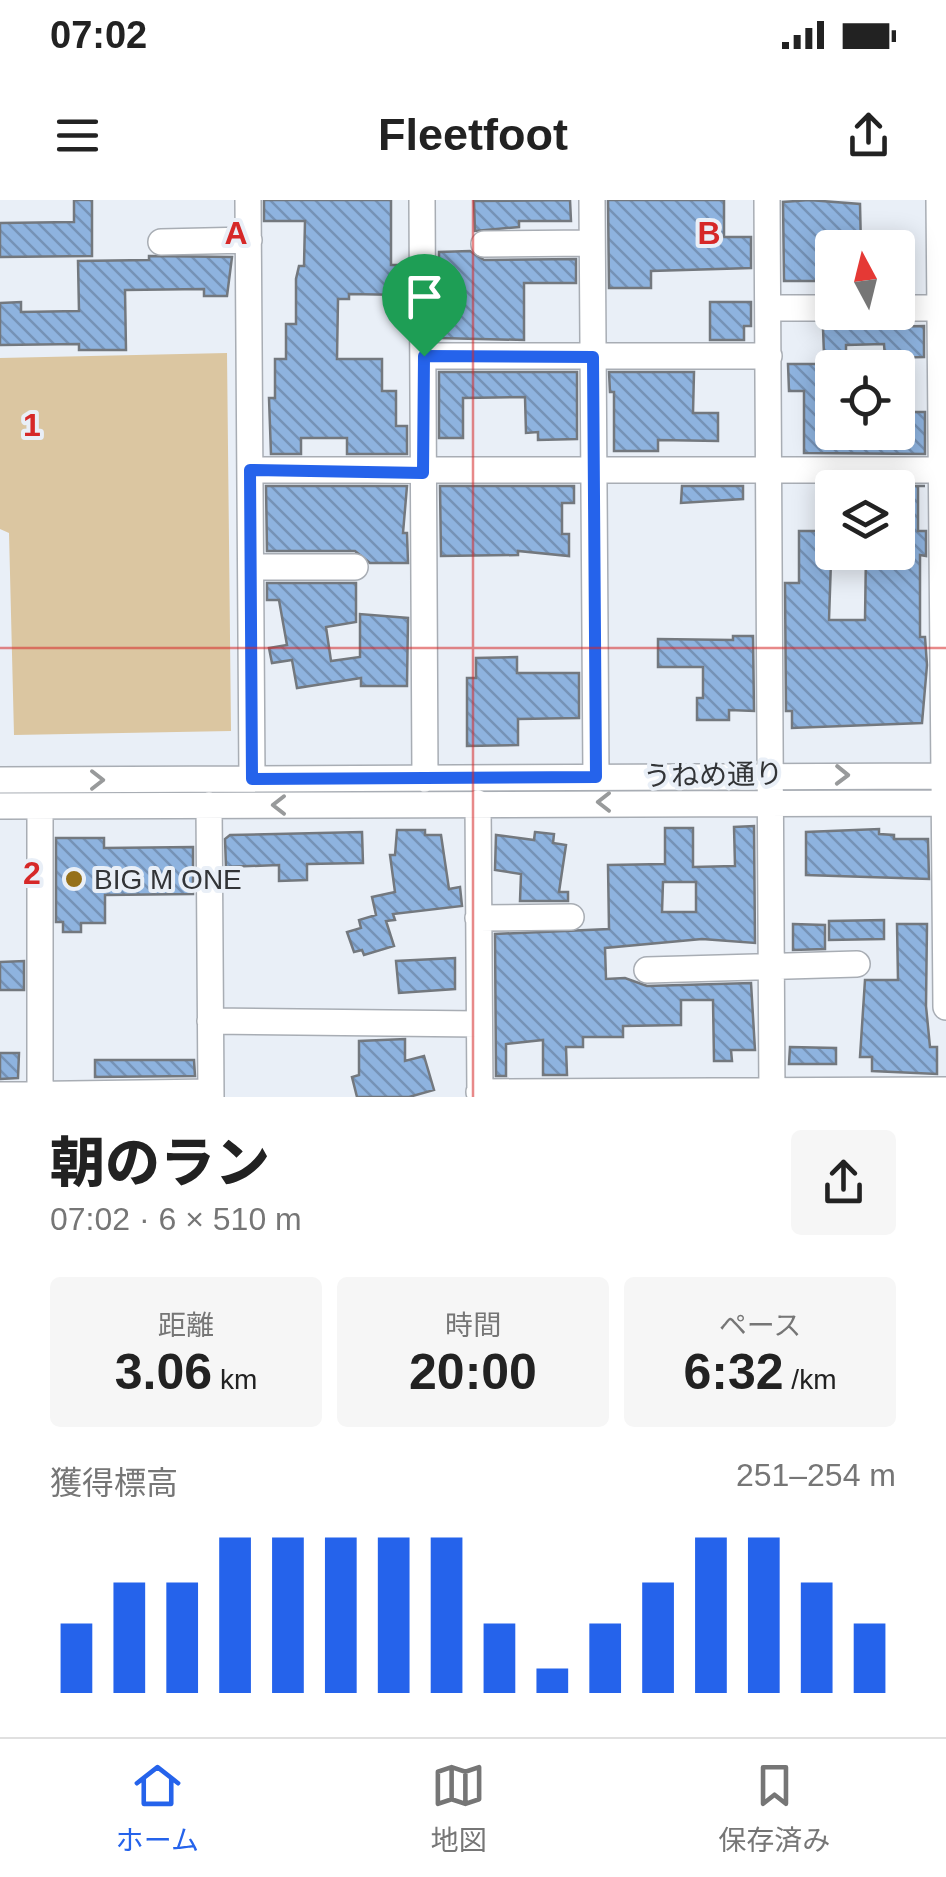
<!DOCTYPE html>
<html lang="ja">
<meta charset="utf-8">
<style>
:root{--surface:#fff;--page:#f6f6f6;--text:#222;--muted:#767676;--line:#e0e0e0;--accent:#2563eb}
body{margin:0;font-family:Arial,"Noto Sans JP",sans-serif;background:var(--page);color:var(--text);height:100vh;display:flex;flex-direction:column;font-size:38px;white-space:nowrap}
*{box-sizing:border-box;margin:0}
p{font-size:32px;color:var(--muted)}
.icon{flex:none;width:55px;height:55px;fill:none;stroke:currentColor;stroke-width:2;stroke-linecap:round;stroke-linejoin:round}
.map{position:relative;height:897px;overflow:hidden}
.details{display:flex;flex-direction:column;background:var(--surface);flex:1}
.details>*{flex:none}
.needle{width:65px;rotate:353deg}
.tools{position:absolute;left:815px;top:30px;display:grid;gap:20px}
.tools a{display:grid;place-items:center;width:100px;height:100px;border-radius:10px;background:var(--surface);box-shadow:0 5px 25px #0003;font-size:50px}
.pin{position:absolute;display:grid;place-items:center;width:85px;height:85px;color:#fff;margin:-102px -42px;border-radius:50% 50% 50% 0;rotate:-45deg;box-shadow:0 0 10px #0007}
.pin .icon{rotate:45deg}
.round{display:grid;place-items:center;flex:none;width:105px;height:105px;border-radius:10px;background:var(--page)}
.head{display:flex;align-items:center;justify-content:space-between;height:170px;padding:0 50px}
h1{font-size:55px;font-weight:800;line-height:75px}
.stats{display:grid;grid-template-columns:repeat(3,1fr);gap:15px;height:170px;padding:10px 50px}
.stats div{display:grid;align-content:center;border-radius:10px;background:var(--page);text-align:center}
.stats b{font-size:50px;font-weight:800}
.stats small{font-size:28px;font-weight:400}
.stats p{font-size:28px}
.chart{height:280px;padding:20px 50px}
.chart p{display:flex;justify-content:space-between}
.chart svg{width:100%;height:180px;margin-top:10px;stroke:var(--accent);stroke-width:6}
.status{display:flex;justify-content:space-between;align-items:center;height:70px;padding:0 50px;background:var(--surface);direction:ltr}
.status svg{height:28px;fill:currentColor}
header{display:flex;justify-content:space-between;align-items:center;height:130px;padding:0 50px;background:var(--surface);font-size:45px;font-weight:800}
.tab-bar{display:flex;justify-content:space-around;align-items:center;height:140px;border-top:2px solid var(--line);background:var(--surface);font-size:28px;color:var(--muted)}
.tab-bar a{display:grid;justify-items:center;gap:5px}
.tab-bar .active{color:var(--accent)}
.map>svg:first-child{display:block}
.green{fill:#dbc6a1}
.building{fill:url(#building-back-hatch);stroke:#73787e;stroke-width:2.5;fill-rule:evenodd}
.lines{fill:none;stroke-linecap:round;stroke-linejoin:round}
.minor-casing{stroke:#a8adb4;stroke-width:28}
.minor{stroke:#fff;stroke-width:25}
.oneway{stroke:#989a9b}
.route-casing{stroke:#fff;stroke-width:20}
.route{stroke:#2563eb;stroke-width:12}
.grid{fill:none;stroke:#d62828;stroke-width:2.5;stroke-opacity:0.55}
.poi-dot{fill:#957019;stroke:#e9eff7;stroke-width:4}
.labels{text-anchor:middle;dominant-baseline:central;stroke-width:8;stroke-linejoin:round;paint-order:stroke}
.street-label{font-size:28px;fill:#323437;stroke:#e9eff7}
.poi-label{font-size:28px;fill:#323437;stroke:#e9eff7;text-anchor:start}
.grid-label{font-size:32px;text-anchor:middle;font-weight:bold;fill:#d62828;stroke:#e9eff7;stroke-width:8;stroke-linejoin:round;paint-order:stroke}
</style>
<div class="status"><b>07:02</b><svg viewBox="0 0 49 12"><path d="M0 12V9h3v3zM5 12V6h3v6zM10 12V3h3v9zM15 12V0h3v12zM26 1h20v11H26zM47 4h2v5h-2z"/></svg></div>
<header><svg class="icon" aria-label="menu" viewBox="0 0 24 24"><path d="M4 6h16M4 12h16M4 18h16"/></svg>Fleetfoot<svg class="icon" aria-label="share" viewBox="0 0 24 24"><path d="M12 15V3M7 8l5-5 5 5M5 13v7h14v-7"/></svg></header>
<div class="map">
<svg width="946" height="897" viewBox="0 0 946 897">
<defs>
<pattern id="building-back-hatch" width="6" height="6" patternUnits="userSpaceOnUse" patternTransform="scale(2.5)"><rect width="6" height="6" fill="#8eb3df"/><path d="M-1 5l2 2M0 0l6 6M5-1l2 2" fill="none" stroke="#7592b6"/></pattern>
</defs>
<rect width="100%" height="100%" fill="#e9eff7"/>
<path class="green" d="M227 153 231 531 14 535 9 333 0 329V158Z"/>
<path class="building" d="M74 0H92V56L0 57V23L74 22Z
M264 0H391V65H406V95L349 94V99H338L337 159H382V191H396V226H407V254H347V238H301V254H271L269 198H275V159H286V124H296V79L299 66H304L305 21H264Z
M570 0 571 21H519V27L475 31 474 1Z
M608 0H724V37H751V68L651 71V88H609Z
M809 0 860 4 861 48H832V81H784L783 2Z
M470 51 484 60 576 59V83H524V140L439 138V52Z
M149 56 232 57 227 96H204V89L125 90 126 150H79V144L0 145V103L21 102V112L79 111 78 61 149 60Z
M710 102H751V126H744V140H710Z
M875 118V127L924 126V157L885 158 884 144 846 145V154L824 155 823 128H843V119Z
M788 164H832V232H898V212H925V254L804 253V191H789Z
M439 172H577V239L538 240V232L526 233 525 197 463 198V238H439Z
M609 172H694L693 213H718V241L658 240V251H614V192H610Z
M266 286H407L403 333H407L408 363H370L355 351H267Z
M440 286H574V303H562V334H569V356L518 351V355L441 356Z
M682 286H743V299L681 303Z
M834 286H925H918V331H926V356L920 355V437H925L927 465 922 523 792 528V511H786L785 383H799V331H832L829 420H865L866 352H898V288Z
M267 383H356V422L326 427 331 461 360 457V414L408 418 407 486H361V478L297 488 292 460 272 463 269 448 287 445 279 400H267Z
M733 436H753L754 511 729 510V520H697V498H703V467H658V439L733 440Z
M517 457V473H579V518L518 519V545L467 546V478H476V458Z
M754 626 755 743 702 739 605 748 606 779 625 778 647 786 751 783 755 850H731L732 861H714L713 800H681V825L623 826V837H583V847H566L567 875H543V840L506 844V876H496L495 734 609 729 608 665 665 664V628H693V667L735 666 734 627ZM663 682H696V712H662Z
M879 629V634L894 635V639H928L929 679 806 675V632Z
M397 630H425V635H441L449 689 460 687 462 706 393 714 395 720 386 721 394 746 364 755 362 750 354 752 347 732 361 728 359 720 376 715 372 697 395 692 390 655H395Z
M362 632 363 663 307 664V680L279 681V665L226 667 225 639 230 635Z
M535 632 554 634 553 643 566 645 559 692H568V701H520L521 674 495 670 496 635 534 640Z
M56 638H104V648L193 647V694L105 695V723H81V732H63V722H56Z
M884 720V739L829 740V721Z
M793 724 825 725V749L793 750Z
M897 724H927L926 806 930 847H937V874L872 871V857H860L865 780H898Z
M455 758V789L399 793 396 761Z
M24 761V790H0V762Z
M405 839V861L424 856 434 890 409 897H357L352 877 359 875V841Z
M790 847 836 848V864H789Z
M0 853H19L18 878 0 879Z
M95 860H194L195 876 95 877Z"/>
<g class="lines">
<defs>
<path id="minor" d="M248 0 252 579
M422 0 425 579
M592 0 596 577
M767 0 772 897
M939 0 946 807
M161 42 249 40
M484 44 592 43
M768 108H832
M898 108H941
M424 156H769
M251 270H946
M251 367H355
M0 580 946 576
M478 603 480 897
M209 605 211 897
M0 606 946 603
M478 718 571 717
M647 770 857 764
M210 821 478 824
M479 892 946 890
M0 895 211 892
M40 896V606"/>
</defs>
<use href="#minor" class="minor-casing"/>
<use href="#minor" class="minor"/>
</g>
<defs><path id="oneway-chevron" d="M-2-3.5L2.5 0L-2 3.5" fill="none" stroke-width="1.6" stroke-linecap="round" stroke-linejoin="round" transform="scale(2.5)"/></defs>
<g class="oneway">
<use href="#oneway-chevron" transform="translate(842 575) rotate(1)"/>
<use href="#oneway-chevron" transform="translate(97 580)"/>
<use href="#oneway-chevron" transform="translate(604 602) rotate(180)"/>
<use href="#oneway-chevron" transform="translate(279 605) rotate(180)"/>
</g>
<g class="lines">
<defs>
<path id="route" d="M424 156 593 157 596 577 252 579 250 270 423 273Z"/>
</defs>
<use href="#route" class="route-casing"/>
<use href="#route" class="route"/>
</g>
<path class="grid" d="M473 0V897M0 448H946"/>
<circle class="poi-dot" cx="74" cy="679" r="10"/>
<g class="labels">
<g class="street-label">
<text transform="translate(713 575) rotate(-1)">うねめ通り</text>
</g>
<g class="poi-label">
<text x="94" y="679">BIG M ONE</text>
</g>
</g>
<g class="grid-label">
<text x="236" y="44">A</text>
<text x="709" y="44">B</text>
<text x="32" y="236">1</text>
<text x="32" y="684">2</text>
</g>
</svg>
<div class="tools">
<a><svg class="needle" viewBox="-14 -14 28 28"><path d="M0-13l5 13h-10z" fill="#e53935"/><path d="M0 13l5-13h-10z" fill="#767676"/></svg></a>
<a><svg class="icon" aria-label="locate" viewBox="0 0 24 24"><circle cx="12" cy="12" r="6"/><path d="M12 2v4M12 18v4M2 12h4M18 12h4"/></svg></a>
<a><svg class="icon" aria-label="layers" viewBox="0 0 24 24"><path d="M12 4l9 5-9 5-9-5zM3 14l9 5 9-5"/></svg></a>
</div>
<div class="pin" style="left:424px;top:156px;background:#1e9e55"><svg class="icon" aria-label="arrive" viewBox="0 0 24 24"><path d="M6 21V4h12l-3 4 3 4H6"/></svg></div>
</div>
<section class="details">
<div class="head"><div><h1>朝のラン</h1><p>07:02 · 6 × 510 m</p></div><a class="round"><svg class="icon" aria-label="share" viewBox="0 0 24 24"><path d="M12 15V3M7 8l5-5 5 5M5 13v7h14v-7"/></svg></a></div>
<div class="stats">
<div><p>距離</p><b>3.06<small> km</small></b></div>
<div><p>時間</p><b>20:00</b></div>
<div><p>ペース</p><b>6:32<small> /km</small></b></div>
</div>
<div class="chart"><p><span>獲得標高</span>251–254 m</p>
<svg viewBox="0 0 160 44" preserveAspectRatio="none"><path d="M5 44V27M15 44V17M25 44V17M35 44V6M45 44V6M55 44V6M65 44V6M75 44V6M85 44V27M95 44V38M105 44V27M115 44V17M125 44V6M135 44V6M145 44V17M155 44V27"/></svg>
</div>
</section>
<nav class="tab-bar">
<a class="active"><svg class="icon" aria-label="home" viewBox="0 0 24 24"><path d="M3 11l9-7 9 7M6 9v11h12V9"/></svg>ホーム</a>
<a><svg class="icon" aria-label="map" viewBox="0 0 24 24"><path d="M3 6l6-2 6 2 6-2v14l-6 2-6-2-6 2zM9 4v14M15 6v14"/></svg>地図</a>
<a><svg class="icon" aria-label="saved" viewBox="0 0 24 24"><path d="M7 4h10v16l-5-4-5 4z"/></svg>保存済み</a>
</nav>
